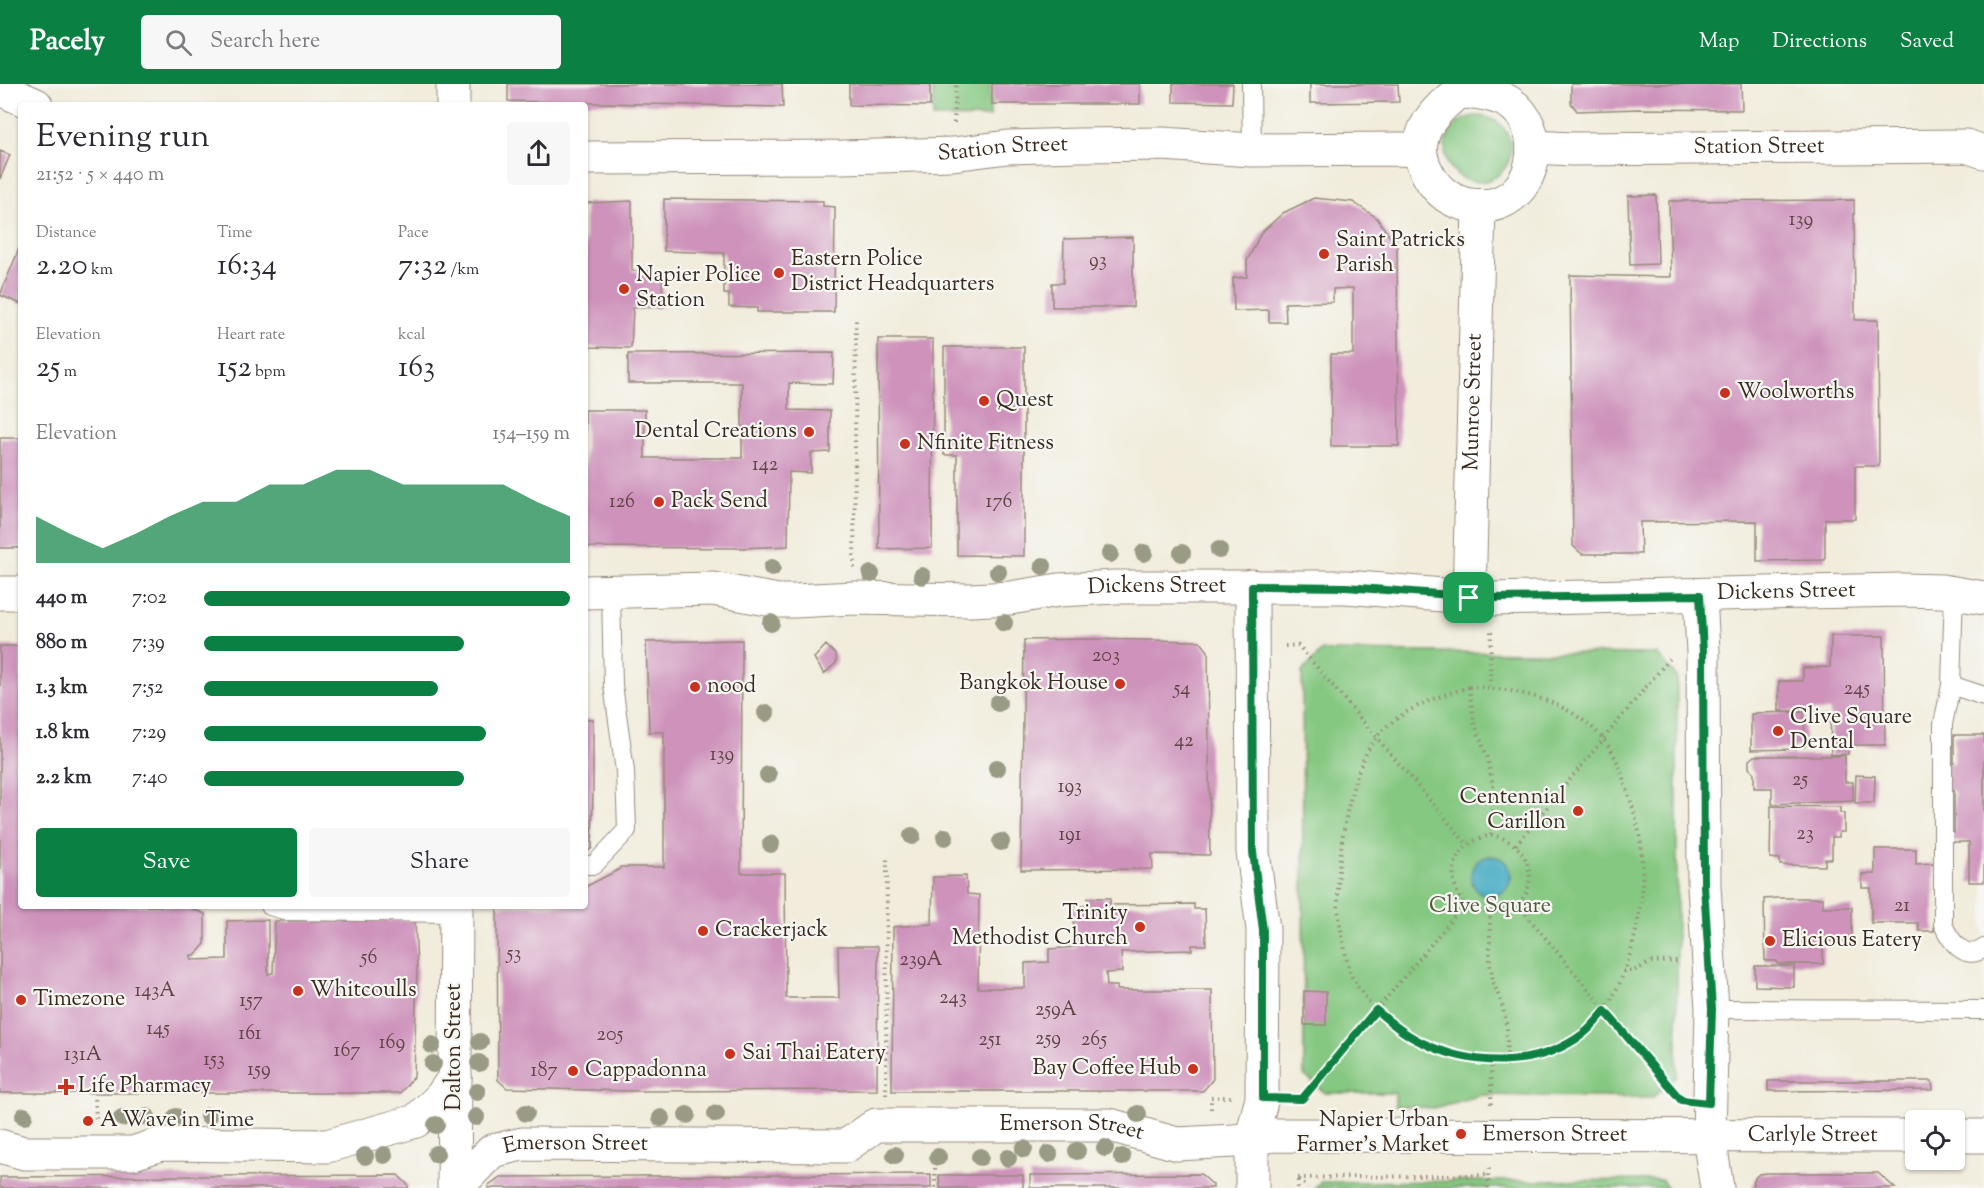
<!DOCTYPE html>
<meta charset="utf-8">
<style>
:root{--surface:#fff;--page:#f7f7f7;--text:#2b2b33;--muted:#7c7c81;--accent:#0b8043}
body{margin:0;font-family:"Sorts Mill Goudy",serif;background:var(--page);color:var(--text);height:100vh;display:flex;flex-direction:column;font-size:22px;white-space:nowrap}
*{box-sizing:border-box;margin:0}
p{font-size:20px;color:var(--muted)}
.icon{flex:none;width:33px;height:33px;fill:none;stroke:currentColor;stroke-width:2;stroke-linecap:round;stroke-linejoin:round}
.map{position:relative;flex:1;overflow:hidden}
.sheet{position:absolute;left:18px;top:18px;width:570px;height:807px;display:flex;flex-direction:column;background:var(--surface);border-radius:6px;box-shadow:0 2px 4px #0004}
.sheet>*{flex:none}
.tools{position:absolute;left:1905px;top:1026px;display:grid;gap:12px}
.tools a{display:grid;place-items:center;width:60px;height:60px;border-radius:6px;background:var(--surface);box-shadow:0 2px 4px #0004;font-size:30px}
.pin{position:absolute;display:grid;place-items:center;width:51px;height:51px;color:#fff;margin:-26px;border-radius:12px;box-shadow:0 3px 9px #0006}
.round{display:grid;place-items:center;flex:none;width:63px;height:63px;border-radius:6px;background:var(--page)}
.overview{display:flex;align-items:center;justify-content:space-between;height:102px;padding:0 18px}
h1{font-size:33px;font-weight:600;line-height:45px}
.metrics{display:grid;grid-template-columns:repeat(3,1fr);gap:9px;height:102px;padding:6px 18px}
.metrics div{display:grid;align-content:center}
.metrics b{font-size:30px;font-weight:600}
.metrics small{font-size:16px;font-weight:400}
.metrics p{font-size:16px}
.chart{height:168px;padding:12px 18px}
.chart p{display:flex;justify-content:space-between}
.chart svg{width:100%;height:108px;margin-top:6px;fill:var(--accent);opacity:.7}
.primary-button{display:flex;gap:12px;margin-top:auto;padding:12px 18px}
.primary-button a{flex:1;height:69px;border-radius:6px;background:var(--accent);color:#fff;font-size:24px;font-weight:600;line-height:69px;text-align:center}
.primary-button a+a{background:var(--page);color:var(--text)}
ul{padding:0 18px;list-style:none;font-size:20px}
li{display:grid;grid-template-columns:96px 72px 1fr;align-items:center;height:45px}
li i{height:15px;border-radius:8px;background:var(--accent)}
header{display:flex;align-items:center;gap:36px;box-sizing:border-box;height:84px;padding:0 30px;background:var(--accent);color:#fff}
header strong{font-size:28px}
nav{display:flex;gap:33px;margin-inline-start:auto;font-size:21px}
.search{width:420px;height:54px;background:var(--page);display:flex;align-items:center;gap:15px;box-sizing:border-box;padding:0 21px;border-radius:6px;color:var(--muted);font-size:22px}
.map>svg:first-child{display:block}
.green{fill:#85c881;stroke:#607950;stroke-width:1.5}
.water{fill:#41a9c1;stroke:#3e6a70;stroke-width:1.5}
.building{fill:#ce92bb}
.lines{fill:none;stroke-linecap:round;stroke-linejoin:round}
.lane-casing{stroke:#968b7c;stroke-width:20}
.street-casing{stroke:#968b7c;stroke-width:35}
.secondary-casing{stroke:#968b7c;stroke-width:35}
.path{stroke:#968b7c;stroke-width:4;stroke-dasharray:1.5 4.5;stroke-linecap:butt}
.lane{stroke:#fff;stroke-width:18}
.street{stroke:#fff;stroke-width:33}
.secondary{stroke:#fff;stroke-width:33}
.tree{fill:#999b84}
.route-casing{stroke:#fff;stroke-width:12}
.route{stroke:#0b8043;stroke-width:8}
.poi-dot{fill:#c8321e;stroke:#f6f6f2;stroke-width:2}
.labels{text-anchor:middle;dominant-baseline:central;stroke-width:4.5;stroke-linejoin:round;paint-order:stroke}
.number-label{font-size:20px;fill:#604445}
.street-label{font-size:22px;fill:#3b2a1e;stroke:#f6f6f2}
.poi-label{font-size:22px;fill:#3b2a1e;stroke:#f6f6f2;text-anchor:start}
.park-label{font-size:22px;fill:#51593c;stroke:#f6f6f2}
</style>
<header>
<strong>Pacely</strong>
<div class="search"><svg class="icon" aria-label="search" viewBox="0 0 24 24"><circle cx="10" cy="10" r="6"/><path d="M15 15l6 6"/></svg>Search here</div>
<nav><a>Map</a><a>Directions</a><a>Saved</a></nav>
</header>
<div class="map">
<svg width="1984" height="1104" viewBox="0 0 1984 1104">
<rect width="100%" height="100%" fill="#f6f6f2"/>
<filter id="ink" filterUnits="userSpaceOnUse"><feTurbulence type="fractalNoise" baseFrequency=".0167" numOctaves="2"/><feDisplacementMap in="SourceGraphic" scale="12" xChannelSelector="R" yChannelSelector="G"/><feConvolveMatrix kernelMatrix="1 2 1 2 8 2 1 2 1" color-interpolation-filters="sRGB"/></filter>
<filter id="wash" filterUnits="userSpaceOnUse"><feTurbulence type="fractalNoise" baseFrequency=".008" numOctaves="4" result="noise"/><feDisplacementMap in="SourceGraphic" scale="24" xChannelSelector="R" yChannelSelector="G"/><feGaussianBlur stdDeviation="1.35" result="paint"/><feColorMatrix in="noise" values="0 0 0 0 0 0 0 0 0 0 0 0 0 0 0 0 0 1.4 0 .05"/><feComposite in="paint" operator="in"/></filter>
<g filter="url(#wash)">
<rect width="100%" height="100%" fill="#f1ecdb"/>
<path class="green" d="M933 0H990V33L933 34Z
M1445 65a33 33 0 1 1 66 0a33 33 0 1 1-66 0Z
M1322 567 1657 570 1677 593V992L1652 1014 1482 1011 1434 1024 1395 1022V1009H1325L1304 991 1302 588Z
M1662 1096 1667 1104H1314L1321 1098Z"/>
<path class="water" d="M1471 792a20 20 0 1 1 40 0a20 20 0 1 1-40 0Z"/>
<g id="blocks">
<path class="building" d="M508 0H782L783 23 508 17Z
M849 0H930V22L849 21Z
M992 0H1140V20H992Z
M1173 0H1233L1232 19 1173 18Z
M1310 0H1398L1399 18 1310 19Z
M1571 0H1741L1742 26 1639 25 1577 27 1571 19Z
M0 67 10 71 0 95Z
M1656 111 1658 180 1630 181 1628 112Z
M1314 114 1353 118 1377 134 1397 163 1399 362H1331V270H1353V204L1333 205V218L1285 219 1286 238H1269V226L1234 227 1233 194 1247 193V177L1261 149 1283 129Z
M664 115 823 117V122L835 123 834 228H757V224L729 223V210H724V169L664 167Z
M1854 116 1855 236H1878L1879 382H1855V435H1825V476L1757 477V437L1640 438 1641 470H1582L1573 462 1570 191 1671 193 1669 117Z
M632 117V187L662 188 663 223 633 224 631 264 585 263V119Z
M1133 153V223H1052V199H1063L1064 155Z
M21 160V220L0 211Z
M878 255H933L932 464 879 465Z
M944 263H1024V472L957 471V371H944Z
M834 269 833 300 789 299V326L830 327V368L811 369V389L789 388 788 462 741 464 585 463V326H645V374H742V299H628V270Z
M0 354H21V464H0Z
M1831 552H1884L1885 661H1848V670L1831 671 1830 627H1779V597H1803V584L1830 583Z
M1086 555 1200 557 1208 567 1210 771 1152 770 1153 785 1021 786 1024 556Z
M742 556 741 789H785L786 914H839L838 862H878L877 1006 630 1007 507 1004 498 996 497 822H585V803L620 785V783H664V648H649L646 558Z
M826 561 836 571V579L824 590 814 574Z
M0 562H21V822H185L205 830V860L195 871H191V876L227 875V837L268 836V890L273 889 275 837 415 836 417 886 414 993 400 1009H0Z
M1804 628 1805 663H1795V665L1751 666V630H1755V629Z
M585 635H593V704L592 764 585 769Z
M1954 651H1984V798H1969V758H1948V748L1954 749V707H1935V679H1954Z
M1754 672H1845V698H1853V717L1772 720V704H1754V689L1749 684V676Z
M1856 691 1875 692 1874 719H1855Z
M1771 722 1840 723V729H1844V748H1839V753H1832V775H1825V782L1780 781V775L1770 774Z
M1875 765H1916V780L1934 779V847H1919L1918 839H1871V804H1862V790H1875Z
M966 792 967 810 979 811 978 904H1025V879L1049 878V865L1075 863 1073 822H1088V814H1110V821L1194 820V825H1205L1206 861H1192V866L1121 868 1122 888 1106 889 1107 902H1117V906H1212L1213 995 1203 1007H892L893 843 932 840 933 793Z
M1777 814H1823V823H1852V857H1823V880H1778L1777 877H1765L1764 815Z
M1755 882H1794V903L1755 902Z
M1304 907 1326 908V941H1304Z
M1768 997H1932L1933 1006 1768 1007Z
M1767 1089H1878L1895 1104H1752L1755 1094 1759 1090Z
M931 1090V1104H488L489 1101 500 1093Z
M1201 1090 1213 1101V1104H1030V1091Z
M398 1091 408 1101V1104H0V1093Z
M939 1091H1023V1104H940Z"/>
</g>
</g>
<g filter="url(#ink)">
<use href="#blocks" fill-opacity="0" stroke="#968b7c" stroke-width="1.5"/>
<g class="lines">
<defs>
<path id="lane" d="M1251 0 1252 66
M1954 508 1951 601 1984 612
M1951 601 1943 640V840C1949 855 1965 879 1984 864
M585 781H594L627 746 625 687 613 601 611 507
M270 822 287 827 456 829
M1712 925 1984 926"/>
<g id="street">
<path d="M1700 511 1703 568 1704 803 1712 925 1709 1053 1717 1104"/>
<path id="s1" d="M1469 514 1479 122"/>
<path d="M1954 1052H1984"/>
<path d="M0 1062 24 1069H133L161 1060 327 1062 416 1037 441 1013 455 993"/>
<path d="M454 1104 455 989"/>
<path id="s2" d="M456 1104 492 1067 522 1060 846 1062 876 1041H1110L1177 1060 1234 1057 1275 1051 1916 1052"/>
<path d="M1252 1104V1053L1262 1014 1263 845 1253 768 1252 502"/>
</g>
<g id="secondary">
<path d="M0 5 36 21"/>
<path d="M1475 8C1488 10 1499 12 1510 19 1544 42 1539 102 1501 118 1493 122 1479 122 1470 121 1450 118 1437 107 1428 90 1413 64 1422 41 1443 21 1447 18 1452 12 1457 10 1462 8 1470 8 1475 8Z"/>
<path d="M453 21V0"/>
<path id="s3" d="M1533 63 1572 65 1966 62 1984 68"/>
<path id="s4" d="M585 74 842 73 953 70 1008 63 1079 61 1163 60 1252 66 1402 65 1420 67"/>
<path id="s5" d="M585 508 713 505 778 517H794L854 514 971 516 1010 514 1059 506 1115 503H1346L1491 515 1902 506 1942 507 1984 514"/>
<path d="M0 509H21"/>
<path d="M455 982 456 822"/>
</g>
</defs>
<use href="#lane" class="lane-casing"/>
<use href="#street" class="street-casing"/>
<use href="#secondary" class="secondary-casing"/>
<path class="path" d="M954 39 956 0
M854 484 856 236
M1285 562 1298 561 1467 760
M1469 603C1517 604 1571 617 1603 655 1615 669 1621 687 1626 704 1633 723 1639 742 1641 762 1648 818 1629 913 1584 949 1553 974 1519 978 1481 975 1440 972 1398 952 1371 920 1364 912 1354 899 1350 888 1347 882 1347 874 1345 867 1342 851 1338 834 1338 818 1337 773 1348 692 1375 655 1396 627 1438 612 1469 603Z
M1469 603 1474 638 1487 673 1493 701 1491 751
M1490 603 1491 545
M1491 751C1544 760 1543 834 1485 827 1476 826 1466 824 1461 816 1444 786 1457 758 1491 751Z
M1516 761 1670 574
M1518 821 1677 1012
M1490 827V877L1493 898 1502 920 1507 942V977
M1623 887H1633L1652 878 1678 877
M95 1009 96 1038
M886 1011 887 771
M1292 1015H1302L1464 821
M1491 1020V976
M1211 1025V1013H1231
M935 1072V1104
M1298 1094 1489 1091
M1298 1104V1094L1308 1104
M1488 1104 1489 1082"/>
<use href="#lane" class="lane"/>
<use href="#street" class="street"/>
<use href="#secondary" class="secondary"/>
</g>
<g class="tree">
<circle cx="1219" cy="466" r="9"/>
<circle cx="1144" cy="469" r="9"/>
<circle cx="1182" cy="469" r="9"/>
<circle cx="1110" cy="470" r="9"/>
<circle cx="1043" cy="482" r="9"/>
<circle cx="772" cy="484" r="9"/>
<circle cx="998" cy="488" r="9"/>
<circle cx="871" cy="490" r="9"/>
<circle cx="922" cy="492" r="9"/>
<circle cx="771" cy="539" r="9"/>
<circle cx="1004" cy="539" r="9"/>
<circle cx="998" cy="619" r="9"/>
<circle cx="766" cy="629" r="9"/>
<circle cx="997" cy="684" r="9"/>
<circle cx="768" cy="691" r="9"/>
<circle cx="912" cy="752" r="9"/>
<circle cx="945" cy="753" r="9"/>
<circle cx="1001" cy="758" r="9"/>
<circle cx="771" cy="760" r="9"/>
<circle cx="480" cy="958" r="9"/>
<circle cx="432" cy="961" r="9"/>
<circle cx="479" cy="979" r="9"/>
<circle cx="433" cy="980" r="9"/>
<circle cx="477" cy="1008" r="9"/>
<circle cx="526" cy="1029" r="9"/>
<circle cx="716" cy="1030" r="9"/>
<circle cx="1138" cy="1030" r="9"/>
<circle cx="687" cy="1031" r="9"/>
<circle cx="24" cy="1032" r="9"/>
<circle cx="208" cy="1032" r="9"/>
<circle cx="147" cy="1033" r="9"/>
<circle cx="176" cy="1033" r="9"/>
<circle cx="476" cy="1033" r="9"/>
<circle cx="122" cy="1034" r="9"/>
<circle cx="661" cy="1034" r="9"/>
<circle cx="436" cy="1041" r="9"/>
<circle cx="1105" cy="1064" r="9"/>
<circle cx="1024" cy="1065" r="9"/>
<circle cx="1077" cy="1067" r="9"/>
<circle cx="436" cy="1070" r="9"/>
<circle cx="1049" cy="1070" r="9"/>
<circle cx="384" cy="1071" r="9"/>
<circle cx="895" cy="1071" r="9"/>
<circle cx="365" cy="1072" r="9"/>
<circle cx="938" cy="1073" r="9"/>
<circle cx="980" cy="1073" r="9"/>
<circle cx="1122" cy="1073" r="9"/>
<circle cx="1008" cy="1074" r="9"/>
</g>
</g>
<g class="lines" filter="url(#ink)">
<defs>
<path id="route" d="M1252 502 1346 503 1491 514 1700 511 1703 568 1704 802 1712 925 1709 1019 1681 1016 1605 927C1598 935 1591 944 1583 950 1536 985 1472 983 1421 958 1404 950 1390 938 1376 926L1302 1015 1263 1014V846L1253 768Z"/>
</defs>
<use href="#route" class="route-casing"/>
<use href="#route" class="route"/>
</g>
<g class="poi-dot">
<circle cx="1324" cy="170" r="6"/>
<circle cx="779" cy="189" r="6"/>
<circle cx="624" cy="205" r="6"/>
<circle cx="1725" cy="309" r="6"/>
<circle cx="984" cy="317" r="6"/>
<circle cx="809" cy="348" r="6"/>
<circle cx="905" cy="360" r="6"/>
<circle cx="659" cy="418" r="6"/>
<circle cx="1120" cy="600" r="6"/>
<circle cx="695" cy="603" r="6"/>
<circle cx="1778" cy="647" r="6"/>
<circle cx="1578" cy="727" r="6"/>
<circle cx="1140" cy="843" r="6"/>
<circle cx="703" cy="847" r="6"/>
<circle cx="1770" cy="857" r="6"/>
<circle cx="298" cy="907" r="6"/>
<circle cx="21" cy="916" r="6"/>
<circle cx="730" cy="970" r="6"/>
<circle cx="1193" cy="985" r="6"/>
<circle cx="573" cy="987" r="6"/>
<path d="M63 994h6v6h6v6h-6v6h-6v-6h-6v-6h6z"/>
<circle cx="88" cy="1037" r="6"/>
<circle cx="1461" cy="1050" r="6"/>
</g>
<g class="labels">
<g class="number-label">
<text x="1801" y="136">139</text>
<text x="1098" y="177">93</text>
<text x="765" y="381">142</text>
<text x="622" y="418">126</text>
<text x="999" y="418">176</text>
<text x="1106" y="572">203</text>
<text x="1182" y="605">54</text>
<text x="1857" y="605">245</text>
<text x="1184" y="657">42</text>
<text x="722" y="671">139</text>
<text x="1800" y="696">25</text>
<text x="1070" y="703">193</text>
<text x="1805" y="750">23</text>
<text x="1070" y="751">191</text>
<text x="1902" y="822">21</text>
<text x="514" y="870">53</text>
<text x="369" y="874">56</text>
<text x="921" y="876">239A</text>
<text x="155" y="907">143A</text>
<text x="953" y="914">243</text>
<text x="251" y="917">157</text>
<text x="1056" y="926">259A</text>
<text x="158" y="945">145</text>
<text x="250" y="950">161</text>
<text x="610" y="951">205</text>
<text x="1048" y="955">259</text>
<text x="990" y="956">251</text>
<text x="1094" y="956">265</text>
<text x="392" y="959">169</text>
<text x="347" y="967">167</text>
<text x="83" y="971">131A</text>
<text x="214" y="976">153</text>
<text x="259" y="986">159</text>
<text x="544" y="987">187</text>
</g>
<g class="street-label">
<text stroke="none"><textPath href="#s3" startOffset="226">Station Street</textPath></text>
<text stroke="none"><textPath href="#s4" startOffset="418">Station Street</textPath></text>
<text stroke="none"><textPath href="#s1" startOffset="196">Munroe Street</textPath></text>
<text stroke="none"><textPath href="#s5" startOffset="574">Dickens Street</textPath></text>
<text stroke="none"><textPath href="#s5" startOffset="1204">Dickens Street</textPath></text>
<text transform="translate(455 963) rotate(-90)">Dalton Street</text>
<text stroke="none"><textPath href="#s2" startOffset="639">Emerson Street</textPath></text>
<text stroke="none"><textPath href="#s2" startOffset="1125">Emerson Street</textPath></text>
<text stroke="none"><textPath href="#s2" startOffset="1383">Carlyle Street</textPath></text>
<text stroke="none"><textPath href="#s2" startOffset="136">Emerson Street</textPath></text>
</g>
<g class="poi-label">
<text x="1336" y="157">Saint Patricks<tspan x="1336" dy="25">Parish</tspan></text>
<text x="791" y="176">Eastern Police<tspan x="791" dy="25">District Headquarters</tspan></text>
<text x="636" y="192">Napier Police<tspan x="636" dy="25">Station</tspan></text>
<text x="1737" y="309">Woolworths</text>
<text x="996" y="317">Quest</text>
<text x="797" y="348" text-anchor="end">Dental Creations</text>
<text x="917" y="360">Nfinite Fitness</text>
<text x="671" y="418">Pack Send</text>
<text x="1108" y="600" text-anchor="end">Bangkok House</text>
<text x="707" y="603">nood</text>
<text x="1790" y="634">Clive Square<tspan x="1790" dy="25">Dental</tspan></text>
<text x="1566" y="714" text-anchor="end">Centennial<tspan x="1566" dy="25">Carillon</tspan></text>
<text x="1128" y="830" text-anchor="end">Trinity<tspan x="1128" dy="25">Methodist Church</tspan></text>
<text x="715" y="847">Crackerjack</text>
<text x="1782" y="857">Elicious Eatery</text>
<text x="310" y="907">Whitcoulls</text>
<text x="33" y="916">Timezone</text>
<text x="742" y="970">Sai Thai Eatery</text>
<text x="1181" y="985" text-anchor="end">Bay Coffee Hub</text>
<text x="585" y="987">Cappadonna</text>
<text x="78" y="1003">Life Pharmacy</text>
<text x="100" y="1037">A Wave in Time</text>
<text x="1449" y="1037" text-anchor="end">Napier Urban<tspan x="1449" dy="25">Farmer's Market</tspan></text>
</g>
<g class="park-label">
<text x="1490" y="823">Clive Square</text>
</g>
</g>
</svg>
<div class="tools">
<a><svg class="icon" aria-label="locate" viewBox="0 0 24 24"><circle cx="12" cy="12" r="6"/><path d="M12 2v4M12 18v4M2 12h4M18 12h4"/></svg></a>
</div>
<div class="pin" style="left:1469px;top:514px;background:#1e9e55"><svg class="icon" aria-label="arrive" viewBox="0 0 24 24"><path d="M6 21V4h12l-3 4 3 4H6"/></svg></div>
<section class="sheet">
<div class="overview"><div><h1>Evening run</h1><p>21:52 · 5 × 440 m</p></div><a class="round"><svg class="icon" aria-label="share" viewBox="0 0 24 24"><path d="M12 15V3M7 8l5-5 5 5M5 13v7h14v-7"/></svg></a></div>
<div class="metrics">
<div><p>Distance</p><b>2.20<small> km</small></b></div>
<div><p>Time</p><b>16:34</b></div>
<div><p>Pace</p><b>7:32<small> /km</small></b></div>
</div>
<div class="metrics">
<div><p>Elevation</p><b>25<small> m</small></b></div>
<div><p>Heart rate</p><b>152<small> bpm</small></b></div>
<div><p>kcal</p><b>163</b></div>
</div>
<div class="chart"><p><span>Elevation</span>154–159 m</p>
<svg viewBox="0 0 160 44" preserveAspectRatio="none"><path d="M0 44V25L10 32L20 38L30 32L40 25L50 19L60 19L70 12L80 12L90 6L100 6L110 12L120 12L130 12L140 12L150 19L160 25V44z"/></svg>
</div>
<ul>
<li><b>440 m</b>7:02<i style="width:100%"></i></li>
<li><b>880 m</b>7:39<i style="width:71%"></i></li>
<li><b>1.3 km</b>7:52<i style="width:64%"></i></li>
<li><b>1.8 km</b>7:29<i style="width:77%"></i></li>
<li><b>2.2 km</b>7:40<i style="width:71%"></i></li>
</ul>
<div class="primary-button"><a>Save</a><a>Share</a></div>
</section>
</div>
